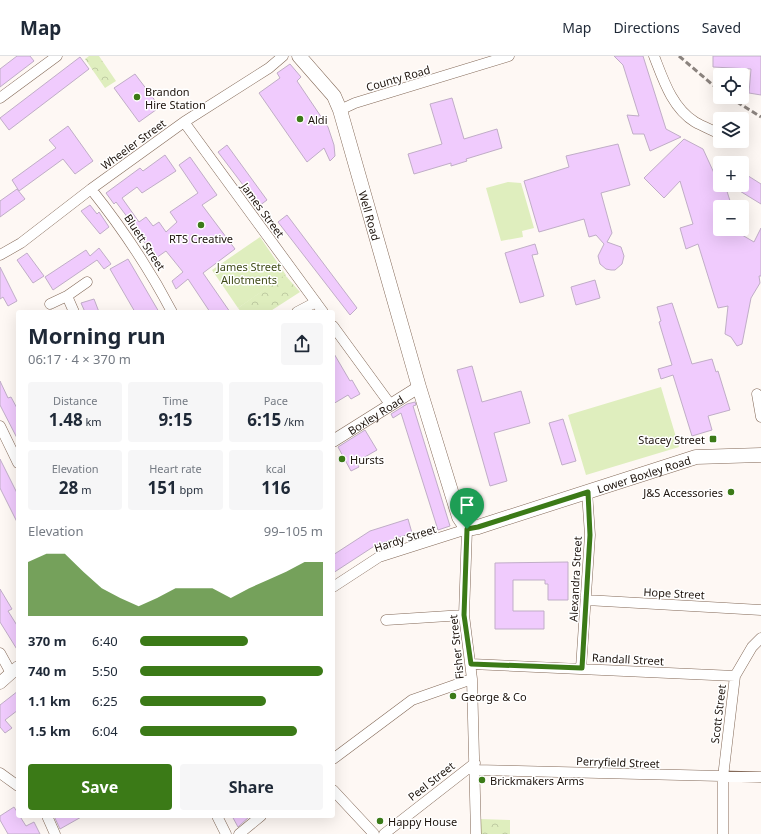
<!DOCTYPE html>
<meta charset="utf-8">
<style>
:root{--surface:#fff;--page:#f6f6f7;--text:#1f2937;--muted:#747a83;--line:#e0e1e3;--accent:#3b7a17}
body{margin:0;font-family:"Noto Sans",sans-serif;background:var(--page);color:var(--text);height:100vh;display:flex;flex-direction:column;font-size:15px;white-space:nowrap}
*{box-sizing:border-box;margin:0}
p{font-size:13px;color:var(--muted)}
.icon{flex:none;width:22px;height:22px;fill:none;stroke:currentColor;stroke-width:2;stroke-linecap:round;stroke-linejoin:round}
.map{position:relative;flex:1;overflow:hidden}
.sheet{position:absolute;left:16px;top:254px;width:319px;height:508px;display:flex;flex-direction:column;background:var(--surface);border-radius:4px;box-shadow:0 4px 16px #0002}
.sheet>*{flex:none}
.fabs{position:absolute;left:713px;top:12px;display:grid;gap:8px}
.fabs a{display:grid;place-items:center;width:36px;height:36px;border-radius:4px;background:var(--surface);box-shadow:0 4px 16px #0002;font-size:20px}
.pin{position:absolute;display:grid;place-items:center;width:34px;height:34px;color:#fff;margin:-41px -17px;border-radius:50% 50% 50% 0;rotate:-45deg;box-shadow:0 0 4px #0007}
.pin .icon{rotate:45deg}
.round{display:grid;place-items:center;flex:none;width:42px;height:42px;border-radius:4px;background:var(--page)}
.headline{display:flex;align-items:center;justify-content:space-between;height:68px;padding:0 12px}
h1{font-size:22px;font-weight:700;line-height:30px}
.figures{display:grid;grid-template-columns:repeat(3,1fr);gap:6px;height:68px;padding:4px 12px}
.figures div{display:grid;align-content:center;border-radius:4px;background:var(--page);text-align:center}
.figures b{font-size:17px;font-weight:700}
.figures small{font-size:11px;font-weight:400}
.figures p{font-size:11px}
.chart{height:112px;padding:8px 12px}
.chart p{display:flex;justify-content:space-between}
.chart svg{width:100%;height:72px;margin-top:4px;fill:var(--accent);opacity:.7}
.button{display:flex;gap:8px;margin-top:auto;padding:8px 12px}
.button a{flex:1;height:46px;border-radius:4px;background:var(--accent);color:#fff;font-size:16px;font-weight:700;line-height:46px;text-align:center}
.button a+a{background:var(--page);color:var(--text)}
ul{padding:0 12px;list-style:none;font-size:13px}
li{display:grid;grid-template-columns:64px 48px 1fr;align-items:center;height:30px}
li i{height:10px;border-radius:5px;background:var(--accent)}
header{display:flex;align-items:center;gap:24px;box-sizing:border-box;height:56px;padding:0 20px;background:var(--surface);border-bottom:1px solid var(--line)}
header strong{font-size:19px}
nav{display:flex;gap:22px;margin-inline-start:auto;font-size:14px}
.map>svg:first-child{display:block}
.green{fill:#dfeebe}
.park{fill:url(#park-crowns)}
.building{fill:#f0cbfd;stroke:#c0adc7}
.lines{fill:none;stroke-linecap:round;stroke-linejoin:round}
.minor-casing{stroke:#836958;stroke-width:11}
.tertiary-casing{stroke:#836958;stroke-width:13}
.secondary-casing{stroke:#836958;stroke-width:15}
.minor{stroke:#fff;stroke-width:10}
.tertiary{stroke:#fff;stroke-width:12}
.secondary{stroke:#fff;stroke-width:14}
.rail{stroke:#8b837e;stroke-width:3;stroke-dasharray:6 3;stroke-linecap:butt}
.route-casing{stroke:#fff;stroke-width:8}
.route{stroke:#3b7a17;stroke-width:5}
.poi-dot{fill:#3b7a17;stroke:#fff;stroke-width:1.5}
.labels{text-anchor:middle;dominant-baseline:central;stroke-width:3;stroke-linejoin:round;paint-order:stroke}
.street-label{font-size:11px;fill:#1d130c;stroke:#fff}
.poi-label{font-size:11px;fill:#1d130c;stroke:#fff;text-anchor:start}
.park-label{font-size:11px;fill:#404c19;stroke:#fff}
</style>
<header>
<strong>Map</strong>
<nav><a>Map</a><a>Directions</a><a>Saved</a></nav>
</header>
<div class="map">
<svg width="761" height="778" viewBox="0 0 761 778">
<defs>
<pattern id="park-crowns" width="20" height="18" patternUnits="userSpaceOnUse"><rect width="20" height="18" fill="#dfeebe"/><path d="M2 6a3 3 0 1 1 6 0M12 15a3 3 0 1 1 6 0" fill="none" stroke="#bfcba2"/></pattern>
</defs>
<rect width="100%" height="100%" fill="#fef8f4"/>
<path class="green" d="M508 126 521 127 534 172 522 175 523 181 501 185 486 132Z
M260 181 286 219 238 252 212 214Z
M661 331 679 391 586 419 568 359Z"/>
<path class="park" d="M89 0H99L116 25 105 32 85 3Z
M285 219 300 236 269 256H241L238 252Z
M479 763 510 764V778H480Z"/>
<path class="building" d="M17 0H30L34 5 0 31V13Z
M614 0H643L666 73 681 81 650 95 644 78H633L627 59 639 60 623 9Z
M713 0H761V39L749 37 751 13 713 11Z
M80 1 89 13 9 74 0 62Z
M290 8 301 21 297 25 328 71 334 89 335 100 330 105 324 92 307 106 259 37 280 22 277 17Z
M135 18 160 51 139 66 114 32Z
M452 42 464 83 497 73 502 92 466 103 467 105 451 110V107L414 118 408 98 442 88 430 48Z
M68 70 93 105 75 118 63 103 19 135 12 124 56 92 49 84Z
M684 83 703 93 714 117 720 115V129H725L731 148 727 149 728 151H720V173H737V176L754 186 761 172V220H759L760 227 751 242 742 288 737 290 731 281 725 278 728 250 718 252 698 188 686 193 680 172 693 168 680 125 664 142 644 122Z
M618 88 630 129 601 137 612 177 607 186 621 191 624 200 622 208 615 214H611L606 213 600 208 598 200 604 188 596 179 589 181 584 163 539 176 524 125 569 111 566 100Z
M227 89 267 144 259 150 218 96Z
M165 99 176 115 142 137 137 131 122 142 139 166 146 161 153 170 159 166 166 176 177 166 170 156 198 137 179 109 190 101 217 139 202 149 235 193 203 217 230 256H210L188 223 176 233 172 225 183 216 166 195 156 202 132 169 130 170 126 163 128 162 116 146 114 148 106 137 140 112 143 115Z
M742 116 761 128V148L730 129H742Z
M17 133 25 143 0 161V145Z
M90 149 97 158 99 156 109 171 100 178 81 155Z
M287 159 357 252 350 259 278 166Z
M535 188 538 198 532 199 544 240 520 247 505 197Z
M99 192 111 208 104 213 97 204 53 234 45 221 86 194 90 200Z
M27 197 44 220 33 227 17 204Z
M128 203 159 256H135L110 213Z
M0 211 17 245 8 250 3 241 0 243Z
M595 224 600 242 576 249 571 231Z
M94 243 99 256H85L81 247Z
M672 247 692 308 712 303 716 316 718 315 730 354 708 360 712 374 692 380 673 319 661 323 658 313 672 309 659 266 661 265 657 251Z
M333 296 350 325 352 324 360 338 351 343 348 339 333 348Z
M472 310 482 346 521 335 530 367 494 377 507 425 490 430 457 314Z
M0 325 8 342 11 341 18 354V384L0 349Z
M415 346 416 349 413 350 450 470 438 474 401 357 393 362 391 358 407 348Z
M563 363 576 405 562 409 549 367Z
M365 374 377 394 356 406 359 411 351 415 338 391Z
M0 403 18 439V468L0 432Z
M408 463 412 477 376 489 333 517V499L370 475Z
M568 506V544H548V528H545V524H513V555H544V573H495V507Z
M0 533 12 553 8 555 18 571V595L0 566Z
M18 635V654L5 664 12 672 5 677 0 671V649Z
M14 751 26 770 34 766 40 778H8L0 764V760Z
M54 760H83L60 773Z
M232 760H250L238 771Z"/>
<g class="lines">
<defs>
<path id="minor" d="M654 0C663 23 672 52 695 66 702 70 712 74 720 78
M0 42 57 0
M340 54 355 47 509 0
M184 66 323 256
M735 85H736
M91 133C122 172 149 212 172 256
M0 199 21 187 91 133 184 66 269 12 283 0
M67 240 74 256
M50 248 67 240 87 226
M297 256 316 246
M333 270 390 348
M757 338 761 361
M0 370 18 407
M333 531 379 501 467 473 464 559 472 623 476 778
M586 544 761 554
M386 564 464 559
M0 597 11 617
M471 608 735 620
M581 612 590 479 587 436
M333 703 412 644 472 623
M475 714 761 721
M0 717 18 730
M333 734 374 778
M47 760 55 778
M217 760 226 778
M239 778 261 760
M384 778 475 707
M723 778V721L735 620 752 591 761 582"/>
<g id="tertiary">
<path id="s1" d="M333 385 419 331"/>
<path d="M0 627 18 611"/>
</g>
<g id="secondary">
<path id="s2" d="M299 0 334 40 340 54 419 331 459 461 467 473 478 471 696 401 761 399"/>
</g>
</defs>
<use href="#minor" class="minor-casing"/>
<use href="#tertiary" class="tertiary-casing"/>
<use href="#secondary" class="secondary-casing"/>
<use href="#minor" class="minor"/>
<use href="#tertiary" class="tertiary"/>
<use href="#secondary" class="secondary"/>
<path class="rail" d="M679 0 720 35
M729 41 761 61"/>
</g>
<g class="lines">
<defs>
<path id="route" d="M588 436 590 479 582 612 471 608 464 559 467 473 478 471Z"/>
</defs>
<use href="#route" class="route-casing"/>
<use href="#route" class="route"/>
</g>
<g class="poi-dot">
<circle cx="137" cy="41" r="4"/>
<circle cx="300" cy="63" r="4"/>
<circle cx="201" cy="169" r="4"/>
<rect x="709" y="379" width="8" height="8" rx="2"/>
<circle cx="342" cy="403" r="4"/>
<circle cx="731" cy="436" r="4"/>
<circle cx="453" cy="640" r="4"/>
<circle cx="482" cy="724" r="4"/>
<circle cx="380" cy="765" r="4"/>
</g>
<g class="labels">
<g class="street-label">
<text transform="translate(398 22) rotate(-16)">County Road</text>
<text transform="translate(133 88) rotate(-36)">Wheeler Street</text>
<text transform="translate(263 154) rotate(54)">James Street</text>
<text stroke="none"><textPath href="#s2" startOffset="178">Well Road</textPath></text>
<text transform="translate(145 186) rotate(57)">Bluett Street</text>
<text stroke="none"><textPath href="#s1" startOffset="50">Boxley Road</textPath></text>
<text stroke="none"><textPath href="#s2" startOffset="692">Lower Boxley Road</textPath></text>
<text transform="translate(405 482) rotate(-18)">Hardy Street</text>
<text transform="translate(575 523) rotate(-87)">Alexandra Street</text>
<text transform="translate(674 537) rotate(3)">Hope Street</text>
<text transform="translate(456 591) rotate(-96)">Fisher Street</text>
<text transform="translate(628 603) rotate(3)">Randall Street</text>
<text transform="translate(718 658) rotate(-83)">Scott Street</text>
<text transform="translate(618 706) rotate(2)">Perryfield Street</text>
<text transform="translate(431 725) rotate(-38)">Peel Street</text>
</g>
<g class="poi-label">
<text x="145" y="35">Brandon<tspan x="145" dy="13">Hire Station</tspan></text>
<text x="308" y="63">Aldi</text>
<text x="201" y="182" text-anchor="middle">RTS Creative</text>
<text x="705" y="383" text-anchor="end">Stacey Street</text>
<text x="350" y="403">Hursts</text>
<text x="723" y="436" text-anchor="end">J&amp;S Accessories</text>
<text x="461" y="640">George &amp; Co</text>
<text x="490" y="724">Brickmakers Arms</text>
<text x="388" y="765">Happy House</text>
</g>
<g class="park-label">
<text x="249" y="210">James Street<tspan x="249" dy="13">Allotments</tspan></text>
</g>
</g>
</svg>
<div class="fabs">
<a><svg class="icon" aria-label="locate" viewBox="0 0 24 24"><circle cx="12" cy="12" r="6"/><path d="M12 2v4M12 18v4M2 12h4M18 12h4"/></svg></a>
<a><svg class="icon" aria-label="layers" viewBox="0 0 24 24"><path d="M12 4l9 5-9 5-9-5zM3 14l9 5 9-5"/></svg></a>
<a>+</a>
<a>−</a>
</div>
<div class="pin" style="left:467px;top:473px;background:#1e9e55"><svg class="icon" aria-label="arrive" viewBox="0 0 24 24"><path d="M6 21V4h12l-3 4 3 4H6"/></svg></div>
<section class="sheet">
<div class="headline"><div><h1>Morning run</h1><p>06:17 · 4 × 370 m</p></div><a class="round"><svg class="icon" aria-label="share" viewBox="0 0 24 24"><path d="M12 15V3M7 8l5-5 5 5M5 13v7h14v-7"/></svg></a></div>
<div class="figures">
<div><p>Distance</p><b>1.48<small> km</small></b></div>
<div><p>Time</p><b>9:15</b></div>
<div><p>Pace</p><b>6:15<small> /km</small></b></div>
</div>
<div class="figures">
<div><p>Elevation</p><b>28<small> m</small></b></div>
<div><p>Heart rate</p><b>151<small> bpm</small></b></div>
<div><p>kcal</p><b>116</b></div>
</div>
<div class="chart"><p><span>Elevation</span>99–105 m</p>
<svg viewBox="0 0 160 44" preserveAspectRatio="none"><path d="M0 44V11L10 6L20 6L30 17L40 27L50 33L60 38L70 33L80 27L90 27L100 27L110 33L120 27L130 22L140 17L150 11L160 11V44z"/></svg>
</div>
<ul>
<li><b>370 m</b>6:40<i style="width:59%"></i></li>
<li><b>740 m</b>5:50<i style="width:100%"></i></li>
<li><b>1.1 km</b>6:25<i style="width:69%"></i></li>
<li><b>1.5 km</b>6:04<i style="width:86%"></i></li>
</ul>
<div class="button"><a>Save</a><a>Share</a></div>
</section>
</div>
